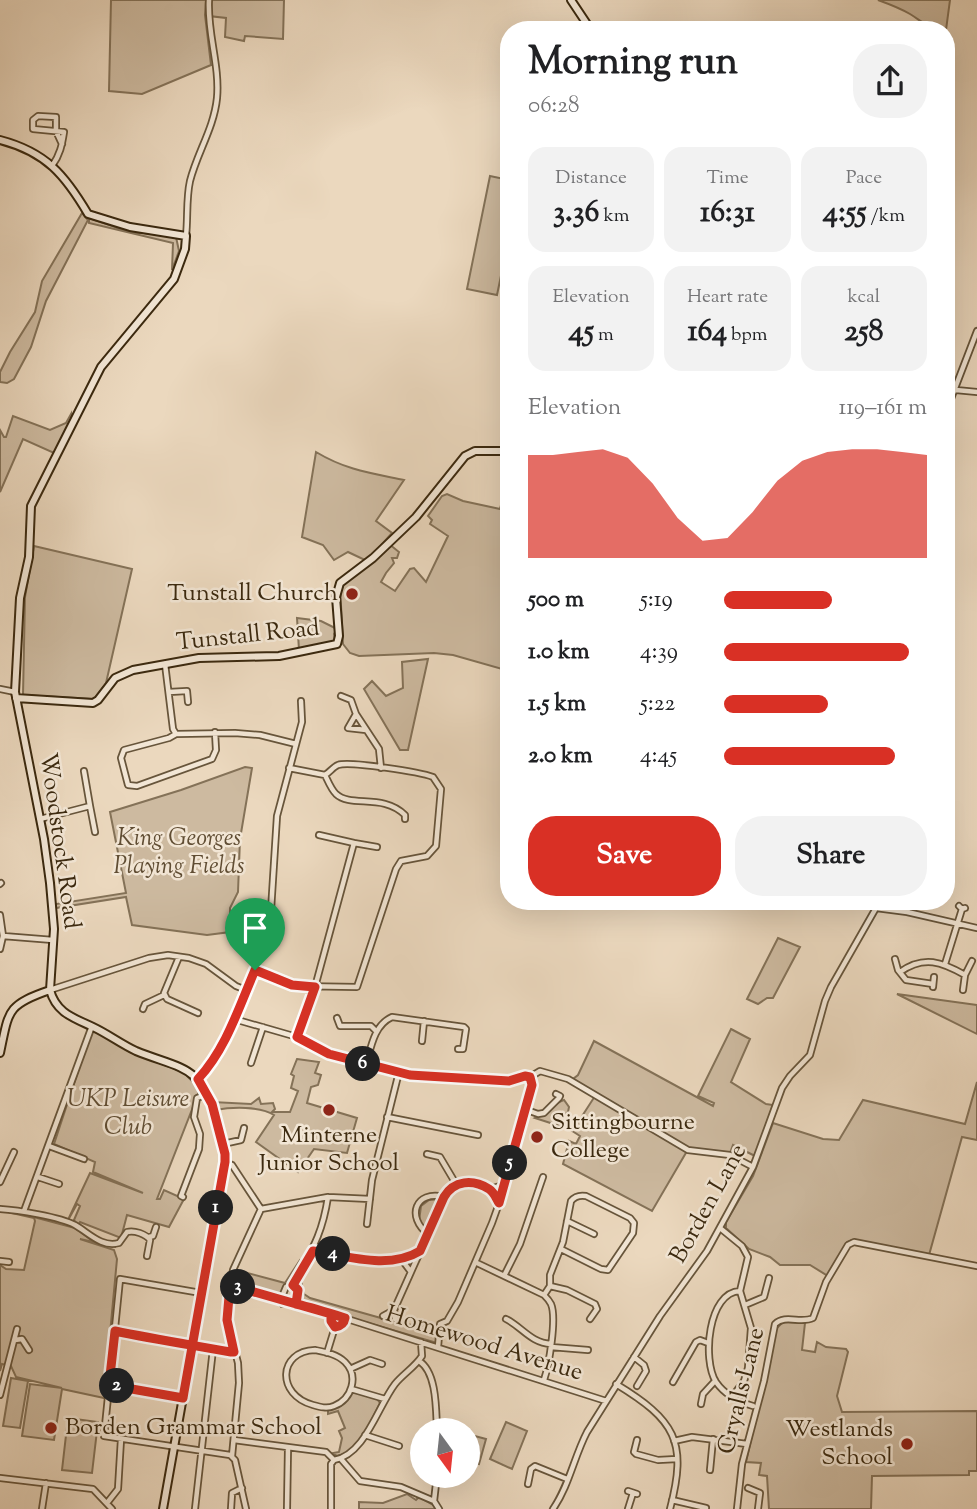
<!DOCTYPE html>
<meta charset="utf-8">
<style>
:root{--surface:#fff;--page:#f2f2f2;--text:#202124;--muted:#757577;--accent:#d93025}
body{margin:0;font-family:"Sorts Mill Goudy",serif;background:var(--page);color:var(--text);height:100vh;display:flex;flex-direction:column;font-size:26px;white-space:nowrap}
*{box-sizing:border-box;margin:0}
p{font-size:23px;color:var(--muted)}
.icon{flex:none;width:38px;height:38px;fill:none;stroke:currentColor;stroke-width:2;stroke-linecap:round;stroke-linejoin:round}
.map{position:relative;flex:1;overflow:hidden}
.side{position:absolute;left:500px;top:21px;width:455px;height:889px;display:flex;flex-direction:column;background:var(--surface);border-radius:28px;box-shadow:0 7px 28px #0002}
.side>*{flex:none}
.needle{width:46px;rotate:165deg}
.fabs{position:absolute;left:410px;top:1418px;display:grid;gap:14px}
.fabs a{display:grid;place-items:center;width:70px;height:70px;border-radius:50%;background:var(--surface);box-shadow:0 7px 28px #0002;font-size:35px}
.pin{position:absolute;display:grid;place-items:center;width:60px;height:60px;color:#fff;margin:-72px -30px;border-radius:50% 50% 50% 0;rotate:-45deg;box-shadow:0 0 7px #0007}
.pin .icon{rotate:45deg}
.km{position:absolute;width:35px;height:35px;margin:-18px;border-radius:50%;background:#222;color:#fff;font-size:19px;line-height:35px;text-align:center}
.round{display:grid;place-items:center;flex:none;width:74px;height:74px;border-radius:28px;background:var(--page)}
.headline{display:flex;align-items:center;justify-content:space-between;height:119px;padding:0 28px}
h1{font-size:38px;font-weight:800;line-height:52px}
.metrics{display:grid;grid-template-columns:repeat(3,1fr);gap:10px;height:119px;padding:7px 28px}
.metrics div{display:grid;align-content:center;border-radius:18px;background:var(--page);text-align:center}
.metrics b{font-size:30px;font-weight:800}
.metrics small{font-size:19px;font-weight:400}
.metrics p{font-size:19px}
.chart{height:196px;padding:14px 28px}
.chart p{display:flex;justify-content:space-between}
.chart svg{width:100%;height:126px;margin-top:7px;fill:var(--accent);opacity:.7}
.action{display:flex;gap:14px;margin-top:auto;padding:14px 28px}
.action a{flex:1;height:80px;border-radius:28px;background:var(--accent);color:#fff;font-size:28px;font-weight:800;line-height:80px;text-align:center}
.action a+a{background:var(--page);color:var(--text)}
ul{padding:0 28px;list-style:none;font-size:23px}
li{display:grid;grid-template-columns:112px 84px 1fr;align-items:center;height:52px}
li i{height:18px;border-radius:9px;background:var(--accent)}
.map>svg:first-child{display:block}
.green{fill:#cdbaa0;stroke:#847258;stroke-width:2}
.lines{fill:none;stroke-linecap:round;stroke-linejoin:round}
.street-casing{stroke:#67553b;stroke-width:8}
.secondary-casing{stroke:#3b290f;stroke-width:10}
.street{stroke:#f2e6d5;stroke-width:4.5}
.secondary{stroke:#f2e6d5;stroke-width:6}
.route-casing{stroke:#fff;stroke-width:14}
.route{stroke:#d93025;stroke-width:9}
.poi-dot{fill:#8f2418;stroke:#f2e6d5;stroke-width:2.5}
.labels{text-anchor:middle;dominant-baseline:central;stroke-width:5;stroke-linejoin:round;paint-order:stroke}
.poi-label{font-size:24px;fill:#3b290f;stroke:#f2e6d5;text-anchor:end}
.street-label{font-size:24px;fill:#3b290f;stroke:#f2e6d5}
.park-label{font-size:24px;font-style:italic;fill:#604d33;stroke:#f2e6d5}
</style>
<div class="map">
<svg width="977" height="1509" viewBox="0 0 977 1509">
<rect width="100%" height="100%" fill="#ebd8be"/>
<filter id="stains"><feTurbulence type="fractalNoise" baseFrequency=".00286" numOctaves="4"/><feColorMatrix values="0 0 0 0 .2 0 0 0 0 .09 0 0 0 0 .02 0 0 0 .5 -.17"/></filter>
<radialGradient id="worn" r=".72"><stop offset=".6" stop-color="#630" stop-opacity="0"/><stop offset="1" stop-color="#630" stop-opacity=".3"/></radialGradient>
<path class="green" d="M111 0H206L205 15 211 65 142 94 109 91Z
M211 0H284L283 39 245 36 244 41 225 37 226 18 209 16Z
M878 0H950L946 30C930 30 923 22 910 14 900 8 889 4 878 0Z
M490 176 509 180V237L497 295 467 289Z
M82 213 88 220 46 301 31 347 14 379 7 383 0 382V372L10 352 35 312 42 281Z
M89 218 127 231 176 237 179 251 172 270 173 243 89 223Z
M71 414V421L54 453 23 439 0 492V430L4 437H6L13 416 50 430 66 423Z
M316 452C346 470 370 473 404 480L376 521 392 533 367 561 348 552 334 560 323 545 302 537Z
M509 474V671L453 655 434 653 359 656 350 653 343 644 340 586 389 544 399 552 397 558H392L394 563 386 573 381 582 395 591 410 569 414 568 426 582 448 536 430 524 432 520 428 516 442 496 447 494 463 501 500 509Z
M34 546 132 569 106 683 94 699 23 695 25 597Z
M297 618 321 621 337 629 334 634 335 643 299 650Z
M428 659 408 750H400L364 689 372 681 386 696 403 688 402 662Z
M245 767 252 768 240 839 238 892 230 908V932L207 935 132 925 126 897 56 908V904L126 893 110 812 181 790Z
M778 938 800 947 773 998H767L758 1004 747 999Z
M897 994 977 1005V1034Z
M731 1029 750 1039 731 1082 766 1104 773 1105 755 1156 733 1145 730 1153 688 1148 573 1079 578 1075 594 1041 713 1106 714 1103 698 1096Z
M96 1031 130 1052 183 1072 200 1089 157 1199H160L164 1190 184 1199 169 1227 127 1215 121 1238 80 1222 78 1226 74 1220 80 1206 77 1204 67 1222 90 1173 143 1193 93 1172 95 1162 54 1144 91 1032Z
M297 1059 319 1062 315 1073 321 1075 318 1085 311 1087 307 1103 357 1118 347 1153 314 1149 298 1172 256 1142 274 1115C260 1106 232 1107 215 1110L213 1102 251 1104 259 1098 261 1104 273 1103 275 1109 272 1112H290L298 1091 291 1088 294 1076 291 1074Z
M977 1082V1140L962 1137 929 1255 852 1240 847 1242 828 1276 810 1265H780L770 1257 749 1249 726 1228V1222L753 1176 773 1123 823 1139 839 1140 863 1100 965 1124Z
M595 1096 687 1151 652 1211 563 1164 569 1141 576 1144 580 1136 569 1129 535 1118C545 1113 554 1103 564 1100L569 1107 568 1112 563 1116 564 1123 570 1129 575 1127Z
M442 1199 427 1231V1232L419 1221 421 1206 429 1200Z
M15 1212 75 1228 90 1239 116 1247 80 1239 114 1250 117 1259 104 1398 62 1389 54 1440 22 1436 30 1384 62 1388 16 1377 11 1366 2 1364 0 1371V1265L6 1269 24 1270 35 1221 34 1218 12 1213Z
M309 1248 311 1249 293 1282 279 1296 236 1284 233 1281 236 1270 285 1283 300 1260 302 1261Z
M298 1281H301L304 1294 310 1298 402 1324 436 1327 439 1334 437 1343 303 1304 299 1299 301 1291 296 1286Z
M236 1288 329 1316 330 1318 286 1306 281 1307 276 1300 266 1297 264 1300 232 1293V1290Z
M783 1322 805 1323 802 1350 815 1352 817 1342 826 1347 846 1349 848 1352 837 1396 842 1412 977 1411V1471H969V1475L872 1476 871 1509H769L767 1476 759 1475 761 1463 746 1462 776 1329Z
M11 1378 28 1381 20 1428 3 1426Z
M353 1391 377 1399 380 1403C371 1421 359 1453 337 1456L333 1453 339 1452 342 1438 339 1431 345 1428 338 1411 328 1414V1410L341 1406Z
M68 1418 98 1422 92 1473 62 1470Z
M506 1422 527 1431 512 1469 490 1459Z
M471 1435 486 1439 479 1464 467 1461V1449Z
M407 1494 416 1500 419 1497 433 1505 436 1509H359V1502L383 1503Z"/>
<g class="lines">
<defs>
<path id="street" d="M52 166C60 155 62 145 64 132 54 131 43 130 33 129V120L38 116 56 117V131L62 144
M186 236C188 218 186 199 190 181 197 153 214 128 217 98 220 65 207 33 209 0
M956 390 977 392
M947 409 977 331
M165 664 173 729 176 734 235 733 260 735 296 744
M0 689 15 692
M169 692 187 691 188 702
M341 696 351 700 356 714 379 749 381 768
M356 714 348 728 366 730
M176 734 169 738 124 750 121 758 128 785 137 786 212 759 216 750 215 732
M289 768 325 775C328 781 331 789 336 794 351 808 383 793 405 815V819
M84 771 90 806
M40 819 90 806 95 832
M319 835 354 843
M0 884 1 883
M875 901 876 908
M959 906 962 909 965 908
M876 908 907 912 977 928
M907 912 909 901
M0 915 3 936 0 949
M3 936 53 940
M179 957 164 993 167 999 198 1013
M895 959 898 970 906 980 933 984
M945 964 962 909
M255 970 296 986 357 987 396 869 401 861 427 856 436 846 441 789 433 777C420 772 350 761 338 765 333 767 330 772 325 775
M900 972C924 955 942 962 965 975
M933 987 934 977
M50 990 149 958 168 955 189 958 206 964 236 986 246 990
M963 990 965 975 972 961
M143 1009 145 1004 164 995
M337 1018 340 1026H371L376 1031
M234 1019 297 1037 329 1053 399 1072 509 1081 525 1076 530 1077
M297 1037 315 987 354 843 377 847
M422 1041 424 1021
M251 1063 263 1027
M366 1065C371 1047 374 1025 392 1017L464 1027 466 1029 463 1049H458
M530 1077 540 1071 568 1079 688 1150 730 1155 753 1167
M198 1079 207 1069 224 1042 266 941 271 910 277 816 302 722 301 701
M524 1109 538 1114 544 1113 559 1098 560 1096 556 1094
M387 1117 478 1135
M223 1144 241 1140 244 1128
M49 1146 84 1159
M427 1154 440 1157 456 1184
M225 1162 232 1165 261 1209 233 1270 228 1296 227 1320 238 1363 239 1383 232 1456
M38 1177 59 1184
M0 1182 14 1152
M183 1197 181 1196 199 1149 200 1134 194 1117 197 1098 208 1094
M499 1203 490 1189 506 1184
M0 1209C18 1210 60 1217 75 1225 89 1233 102 1248 119 1243L127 1232C134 1230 146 1234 150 1240L147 1256
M261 1209 328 1197 370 1199
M24 1211 92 1026
M567 1221 594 1234
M367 1224 372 1180 399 1072
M720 1228 742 1246 748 1257 740 1291 751 1328 748 1368 744 1381 732 1397
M428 1234C406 1217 415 1190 444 1197
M149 1237 153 1236 156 1227
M313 1251 374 1260H402L411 1272 448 1190 463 1182H472L490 1189
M402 1259 420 1251
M0 1261 9 1262
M477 1263 544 1295C546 1297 550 1302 551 1304 557 1318 549 1365 544 1380
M504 1276 520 1244 543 1177
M230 1285 319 1310 606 1401
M293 1285C311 1251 322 1236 328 1197
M550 1286 567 1290 595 1304 597 1309 590 1319
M740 1291C708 1292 702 1360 716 1382 725 1395 739 1402 753 1406
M201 1293 120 1279 104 1436 230 1455 235 1460 246 1509
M544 1295 550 1286V1275L563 1242 571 1201C575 1196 580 1195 586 1196L630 1218 634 1223 633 1233 608 1270 601 1269 561 1249
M281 1299 286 1287 293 1285 299 1293 296 1304
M745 1305 764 1297 769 1278
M394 1310 411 1272
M331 1314V1321L335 1327 343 1323 345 1318
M383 1316 394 1310 395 1319
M506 1319C522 1327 531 1343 551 1344
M115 1331 234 1352
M15 1340 22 1339 29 1350
M438 1347 440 1324 447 1321 458 1302 492 1223 506 1184 522 1117 532 1085 530 1077
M551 1347 588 1350
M315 1350C325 1352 337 1354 345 1362 359 1376 352 1399 334 1406 327 1409 320 1407 313 1405 276 1395 278 1351 315 1350Z
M327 1353 335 1327
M634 1357 644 1365 646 1371 637 1386
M419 1361C437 1372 436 1410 437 1430
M350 1369 370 1360 382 1364
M673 1382 696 1342 700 1340 708 1343
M616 1384C675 1420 688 1441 670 1509
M109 1385 183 1398
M351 1389 385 1399
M0 1395 17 1329
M701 1404 703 1394 715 1381
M365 1435 399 1446
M234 1440 326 1452 334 1460
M637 1440 634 1452 636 1454 658 1460 677 1459
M674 1441 692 1437 747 1444
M341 1459 360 1481 401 1487 434 1501
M334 1460C365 1455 378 1406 395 1384 403 1374 415 1367 422 1356L421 1342
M710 1470 713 1439
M437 1475 434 1501 439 1509
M0 1478 93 1489 112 1509
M528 1484 531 1469 535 1466 567 1479
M748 1488 760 1493 758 1509
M628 1491 637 1494
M672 1500 706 1508
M107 1503 118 1489 121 1439
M42 1509 46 1483
M195 1509 213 1349
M231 1509 232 1493 242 1488
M287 1509 288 1448
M331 1509V1464L334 1460
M553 1509C569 1486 574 1457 587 1432L660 1316 707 1251 753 1167 782 1088 790 1076 810 1055 825 1001 831 987 876 908
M628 1509 633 1493
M737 1509 742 1464 764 1381 775 1324C785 1314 801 1324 813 1318L826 1282 848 1245 854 1242 977 1266"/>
<path id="secondary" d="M571 0 591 30
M0 140C46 152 65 175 88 214L130 227 186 236 185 249 174 279 101 367 31 506 29 557 20 598 15 692 44 839 50 883 54 929 50 990C56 1013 74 1018 93 1027 108 1034 121 1044 136 1051 183 1070 201 1064 216 1120 220 1134 225 1147 225 1162L163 1509
M16 698 93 703 98 700 115 678 133 670 199 658 279 656 337 644 339 636 336 597 340 583 373 558 416 517 465 456 475 451H509
M0 1053C9 1011 6 1005 50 990"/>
</defs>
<use href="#street" class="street-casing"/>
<use href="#secondary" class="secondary-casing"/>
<use href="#street" class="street"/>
<use href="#secondary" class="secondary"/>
</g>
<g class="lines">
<defs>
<path id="route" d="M255 970C239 1007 226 1049 198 1079L212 1104 225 1154V1162C211 1239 198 1315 184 1392L183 1398 109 1385 115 1331C153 1339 192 1345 231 1352H234L227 1320 230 1285 331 1314V1321L335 1327C341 1326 344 1324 345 1318 329 1313 313 1308 296 1304L298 1290 293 1285 313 1251C347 1256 389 1270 420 1251L444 1197C454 1180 473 1179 489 1189 494 1192 496 1198 499 1203L532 1085 530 1077 525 1076 509 1081 410 1075 329 1054 297 1037 315 987 292 985 255 970"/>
</defs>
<use href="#route" class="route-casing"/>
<use href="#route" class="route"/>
</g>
<g class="poi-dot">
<circle cx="352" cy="594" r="7"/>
<circle cx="329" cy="1110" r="7"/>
<circle cx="537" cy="1137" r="7"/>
<circle cx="51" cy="1428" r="7"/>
<circle cx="907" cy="1444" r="7"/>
</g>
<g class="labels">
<g class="poi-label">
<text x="338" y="594">Tunstall Church</text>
<text x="551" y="1123" text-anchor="start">Sittingbourne<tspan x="551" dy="28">College</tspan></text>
<text x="329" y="1136" text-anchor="middle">Minterne<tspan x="329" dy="28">Junior School</tspan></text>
<text x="65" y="1428" text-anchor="start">Borden Grammar School</text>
<text x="893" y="1430">Westlands<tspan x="893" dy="28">School</tspan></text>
</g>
<g class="street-label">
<text transform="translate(248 636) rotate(-6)">Tunstall Road</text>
<text transform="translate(59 841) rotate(82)">Woodstock Road</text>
<text transform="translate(709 1204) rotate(-61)">Borden Lane</text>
<text transform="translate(484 1344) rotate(17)">Homewood Avenue</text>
<text transform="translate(742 1391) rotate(-76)">Cryalls Lane</text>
</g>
<g class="park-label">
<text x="179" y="839">King Georges<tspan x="179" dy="28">Playing Fields</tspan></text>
<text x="128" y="1100">UKP Leisure<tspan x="128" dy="28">Club</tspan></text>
</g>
</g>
<rect width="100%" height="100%" filter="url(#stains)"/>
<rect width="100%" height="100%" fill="url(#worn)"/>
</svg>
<div class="fabs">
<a><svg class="needle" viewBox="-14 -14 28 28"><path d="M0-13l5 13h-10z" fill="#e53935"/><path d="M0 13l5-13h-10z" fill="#757577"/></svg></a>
</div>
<div class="pin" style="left:255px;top:970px;background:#1e9e55"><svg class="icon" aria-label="arrive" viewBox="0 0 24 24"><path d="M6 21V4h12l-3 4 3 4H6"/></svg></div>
<b class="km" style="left:216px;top:1208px">1</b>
<b class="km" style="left:117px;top:1386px">2</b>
<b class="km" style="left:238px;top:1287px">3</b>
<b class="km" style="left:333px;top:1254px">4</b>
<b class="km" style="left:510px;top:1163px">5</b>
<b class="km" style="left:363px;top:1064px">6</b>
<section class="side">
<div class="headline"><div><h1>Morning run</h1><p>06:28</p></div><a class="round"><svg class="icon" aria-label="share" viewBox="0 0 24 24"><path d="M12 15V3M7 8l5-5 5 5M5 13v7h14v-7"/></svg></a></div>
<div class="metrics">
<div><p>Distance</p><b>3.36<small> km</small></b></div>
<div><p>Time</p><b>16:31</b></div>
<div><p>Pace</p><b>4:55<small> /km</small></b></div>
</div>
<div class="metrics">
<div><p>Elevation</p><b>45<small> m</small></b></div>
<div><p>Heart rate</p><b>164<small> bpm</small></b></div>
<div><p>kcal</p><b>258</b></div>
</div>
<div class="chart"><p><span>Elevation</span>119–161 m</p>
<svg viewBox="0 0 160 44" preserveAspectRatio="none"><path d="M0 44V8L10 8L20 7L30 6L40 9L50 18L60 30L70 38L80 37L90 28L100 17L110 10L120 7L130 6L140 6L150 7L160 8V44z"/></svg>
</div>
<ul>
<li><b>500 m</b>5:19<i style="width:53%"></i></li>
<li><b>1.0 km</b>4:39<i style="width:91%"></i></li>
<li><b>1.5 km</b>5:22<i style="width:51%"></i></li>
<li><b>2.0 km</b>4:45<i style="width:84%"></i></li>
</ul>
<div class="action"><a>Save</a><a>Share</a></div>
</section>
</div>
